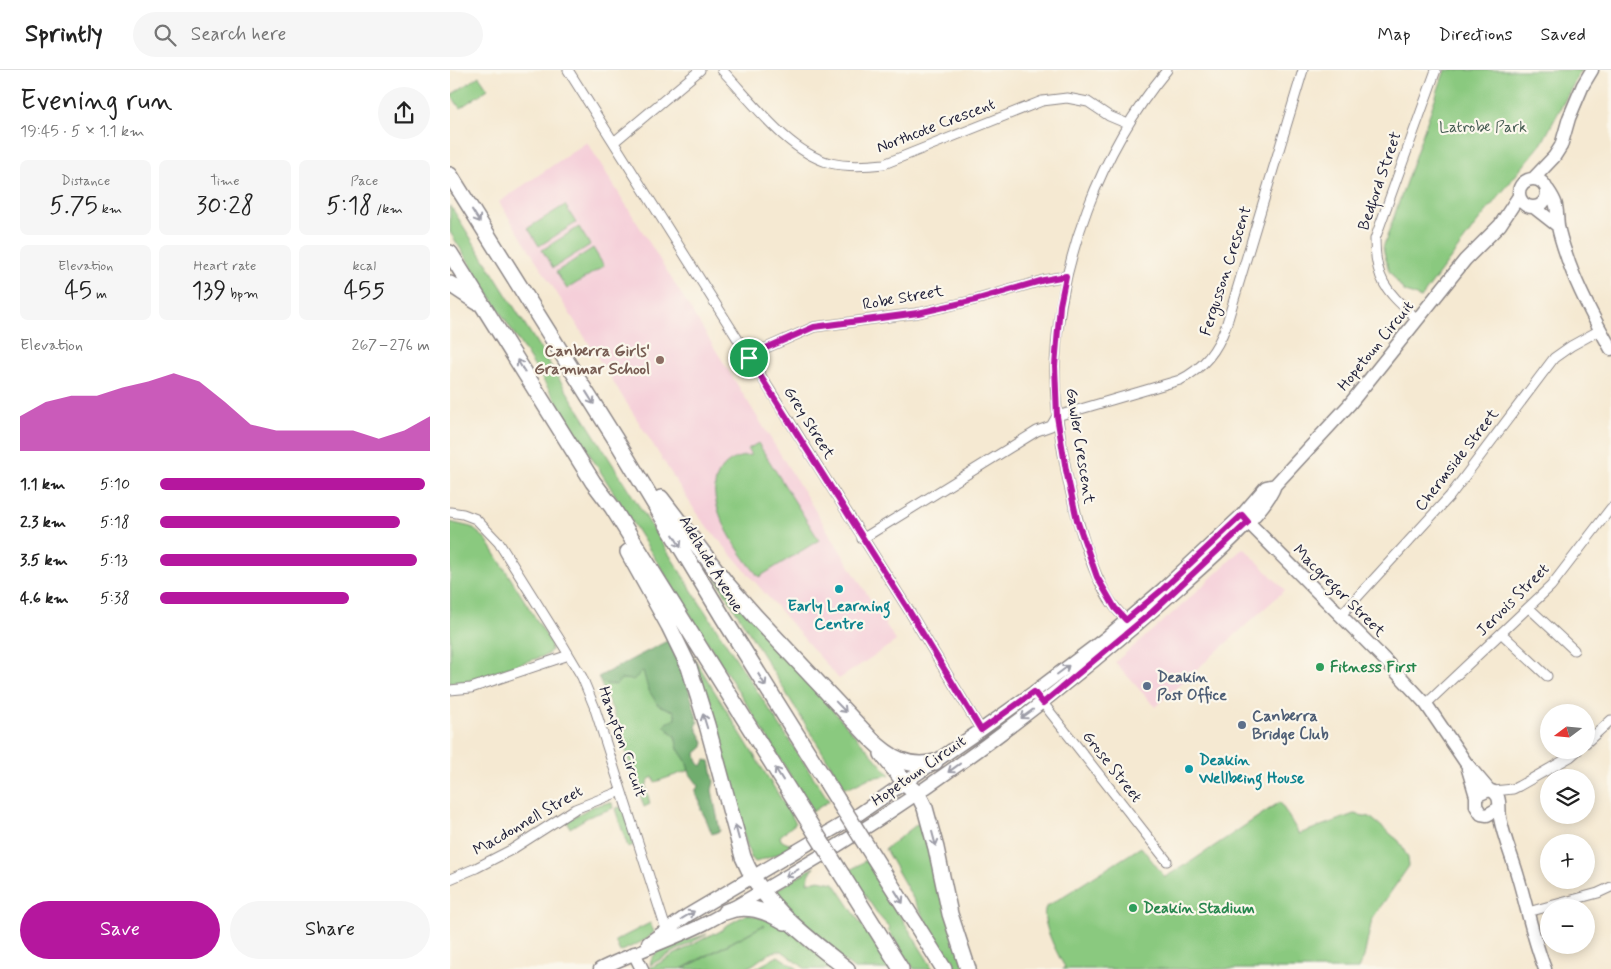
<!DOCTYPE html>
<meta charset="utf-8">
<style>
:root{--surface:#fff;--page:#f6f6f6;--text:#222;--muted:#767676;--line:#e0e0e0;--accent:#b5179e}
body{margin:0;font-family:Mynerve,sans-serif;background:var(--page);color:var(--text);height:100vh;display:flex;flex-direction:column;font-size:19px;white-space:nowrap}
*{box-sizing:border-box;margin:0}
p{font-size:16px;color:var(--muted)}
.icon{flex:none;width:28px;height:28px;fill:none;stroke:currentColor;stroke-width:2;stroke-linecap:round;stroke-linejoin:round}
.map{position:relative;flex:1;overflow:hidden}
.details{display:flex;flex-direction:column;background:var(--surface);width:450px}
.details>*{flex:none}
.needle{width:32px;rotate:254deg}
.tools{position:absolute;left:1090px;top:634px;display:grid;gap:10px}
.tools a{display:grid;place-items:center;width:55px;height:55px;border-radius:50%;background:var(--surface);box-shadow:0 2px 12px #0003;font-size:25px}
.pin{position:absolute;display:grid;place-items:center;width:42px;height:42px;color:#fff;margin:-21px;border:2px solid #fff;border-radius:50%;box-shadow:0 1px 5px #0007}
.round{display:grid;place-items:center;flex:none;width:52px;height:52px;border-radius:26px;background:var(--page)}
.headline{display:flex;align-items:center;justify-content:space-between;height:85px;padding:0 20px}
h1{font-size:28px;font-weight:600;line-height:38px}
.metrics{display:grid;grid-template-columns:repeat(3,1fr);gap:8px;height:85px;padding:5px 20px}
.metrics div{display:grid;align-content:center;border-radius:8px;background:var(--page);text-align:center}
.metrics b{font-size:25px;font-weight:600}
.metrics small{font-size:14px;font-weight:400}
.metrics p{font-size:14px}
.chart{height:140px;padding:10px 20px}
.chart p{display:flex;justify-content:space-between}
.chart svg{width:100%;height:90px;margin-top:5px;fill:var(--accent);opacity:.7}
.primary-button{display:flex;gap:10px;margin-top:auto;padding:10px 20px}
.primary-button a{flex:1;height:58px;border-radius:30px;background:var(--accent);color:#fff;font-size:20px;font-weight:600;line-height:58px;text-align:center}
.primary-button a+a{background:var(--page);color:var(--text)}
ul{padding:0 20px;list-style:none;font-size:16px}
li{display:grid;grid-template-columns:80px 60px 1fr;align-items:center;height:38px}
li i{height:12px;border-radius:6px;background:var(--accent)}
header{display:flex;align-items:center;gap:30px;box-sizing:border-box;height:70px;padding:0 25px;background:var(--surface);border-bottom:1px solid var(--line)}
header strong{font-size:24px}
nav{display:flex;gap:28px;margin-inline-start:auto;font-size:18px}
.search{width:350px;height:45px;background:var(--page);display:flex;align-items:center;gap:12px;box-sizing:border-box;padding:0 18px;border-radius:28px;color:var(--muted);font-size:19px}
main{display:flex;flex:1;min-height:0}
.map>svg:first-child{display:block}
.built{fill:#f5cfd9}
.green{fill:#8ac97f;stroke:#56765d}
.forest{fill:#6fad6e;stroke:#486854}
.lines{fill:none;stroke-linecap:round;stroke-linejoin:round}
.street-casing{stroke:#8c8686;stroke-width:11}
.secondary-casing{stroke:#8c8686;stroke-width:15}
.highway-casing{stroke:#8c8686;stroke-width:18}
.street{stroke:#fff;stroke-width:9}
.secondary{stroke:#fff;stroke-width:12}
.highway{stroke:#fff;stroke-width:15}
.highway-bridge-casing{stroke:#8c8686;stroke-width:18;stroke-linecap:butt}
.highway-bridge{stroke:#fff;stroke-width:15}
.oneway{stroke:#9c9ca7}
.route-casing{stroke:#fff;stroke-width:10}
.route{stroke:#b5179e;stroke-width:6}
.education-dot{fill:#8d6e63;stroke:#fbf7ec;stroke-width:2}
.culture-dot{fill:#0f9aa8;stroke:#fbf7ec;stroke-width:2}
.leisure-dot{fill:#2e9e5b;stroke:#fbf7ec;stroke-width:2}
.service-dot{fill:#5c6f8a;stroke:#fbf7ec;stroke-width:2}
.labels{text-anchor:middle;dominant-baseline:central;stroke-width:4.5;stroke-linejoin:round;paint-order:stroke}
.street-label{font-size:16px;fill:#22223b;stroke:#fbf7ec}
.park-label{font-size:16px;fill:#465c53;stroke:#fbf7ec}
.education-label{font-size:16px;font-weight:bold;fill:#785e54;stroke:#fbf7ec;text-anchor:end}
.culture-label{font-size:16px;font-weight:bold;fill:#0d838f;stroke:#fbf7ec}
.leisure-label{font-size:16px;font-weight:bold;fill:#27864d;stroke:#fbf7ec;text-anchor:start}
.service-label{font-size:16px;font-weight:bold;fill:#4e5e75;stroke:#fbf7ec;text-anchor:start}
</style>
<header>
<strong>Sprintly</strong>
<div class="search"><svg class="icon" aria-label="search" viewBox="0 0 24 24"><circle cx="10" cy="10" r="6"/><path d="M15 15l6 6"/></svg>Search here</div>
<nav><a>Map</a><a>Directions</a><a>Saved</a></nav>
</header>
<main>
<section class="details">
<div class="headline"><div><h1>Evening run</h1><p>19:45 · 5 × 1.1 km</p></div><a class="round"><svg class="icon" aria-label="share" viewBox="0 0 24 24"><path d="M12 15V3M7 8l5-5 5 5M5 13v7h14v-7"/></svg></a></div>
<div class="metrics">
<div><p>Distance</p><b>5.75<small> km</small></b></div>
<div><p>Time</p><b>30:28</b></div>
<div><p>Pace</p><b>5:18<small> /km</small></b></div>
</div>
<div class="metrics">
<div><p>Elevation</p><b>45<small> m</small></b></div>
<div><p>Heart rate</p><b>139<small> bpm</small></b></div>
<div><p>kcal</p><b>455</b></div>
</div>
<div class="chart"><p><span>Elevation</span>267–276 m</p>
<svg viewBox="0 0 160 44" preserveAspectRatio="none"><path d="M0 44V27L10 20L20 17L30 17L40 13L50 10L60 6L70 10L80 20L90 31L100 34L110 34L120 34L130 34L140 38L150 34L160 27V44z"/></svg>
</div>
<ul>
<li><b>1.1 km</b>5:10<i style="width:98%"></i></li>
<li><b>2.3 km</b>5:18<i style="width:89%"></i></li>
<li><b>3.5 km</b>5:13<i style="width:95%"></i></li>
<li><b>4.6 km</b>5:38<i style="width:70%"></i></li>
</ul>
<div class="primary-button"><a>Save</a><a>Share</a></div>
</section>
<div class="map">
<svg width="1161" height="899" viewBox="0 0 1161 899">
<rect width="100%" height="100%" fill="#fbf7ec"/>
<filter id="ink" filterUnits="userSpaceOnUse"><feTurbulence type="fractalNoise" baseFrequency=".02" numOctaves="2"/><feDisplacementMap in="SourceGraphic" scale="10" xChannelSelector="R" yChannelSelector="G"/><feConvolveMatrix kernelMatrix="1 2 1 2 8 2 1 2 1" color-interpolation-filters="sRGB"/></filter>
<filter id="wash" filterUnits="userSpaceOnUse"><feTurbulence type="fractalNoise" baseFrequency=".0096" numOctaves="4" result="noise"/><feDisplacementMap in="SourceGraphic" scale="20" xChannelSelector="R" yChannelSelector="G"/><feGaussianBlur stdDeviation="1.12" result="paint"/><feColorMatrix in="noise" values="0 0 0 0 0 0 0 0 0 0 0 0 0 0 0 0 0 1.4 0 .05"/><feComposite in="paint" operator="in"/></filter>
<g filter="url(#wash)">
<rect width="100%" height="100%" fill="#f5e9d2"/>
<path class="built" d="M137 72 446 571 389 609 249 447 49 132Z
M792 479H795L835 520 705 637 665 592 731 536Z"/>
<path class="green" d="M995 0H1131L1092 73 1027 153 971 228 954 221 939 201 933 178Z
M29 6 38 19 10 38 1 25Z
M0 135 251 535 379 731 362 742 319 670 0 162Z
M115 135 126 153 89 176 78 158Z
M129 157 140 175 103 198 92 180Z
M143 178 154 196 117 219 106 202Z
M308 373 369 470 309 507C290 484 249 429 271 400 278 390 289 386 301 385L298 379Z
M0 452 21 457 36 469 101 573V580L97 585 15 612 0 613Z
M263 504 418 680 440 705 419 708 401 717H394Z
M231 567 346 753 330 766 331 770C338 775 342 775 350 772L336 781 309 791 305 792 302 788H301Z
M193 600 208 635 224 641 226 649 216 653 215 657 225 666 228 679 236 690 240 700 205 712 203 707 198 710 196 717 200 734 194 737 164 643 148 607 159 615 171 609H183Z
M830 732 849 764 904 744 920 747 949 771 958 788 959 796 922 849 914 887 908 899H612L615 897C608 886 589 849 596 837L691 777 715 807 742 791Z
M156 733H162L163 738 138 747 120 758 117 751 141 737Z
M169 737 173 739 184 775 178 777 165 739Z
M470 752 481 776 515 899H503L435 779Z
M416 790 483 899H464L438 860 440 858 429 846 399 801Z
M364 797 359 805 357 813 369 810 384 813 441 899H404L360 864 322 823Z
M297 844 331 854 387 899H356L332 881C319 879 308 893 297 898 289 899 245 899 233 899L314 855 231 899H200V898L264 863 265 864 274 859V857Z
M200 853 204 862 197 869 170 882 165 871Z
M257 864 200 895C203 873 240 871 257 864Z
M328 886 348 899H305Z"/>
<path class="forest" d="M217 571H219L239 620 248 652 246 657 254 672 253 677 246 683C247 689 247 693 252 696L255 690 260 691 264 712 262 720 270 761 262 764 256 749 251 740 250 731 246 725V719L249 716 240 704 236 691 228 679 225 666 215 657 216 653 226 649 224 641 208 635 198 619 193 601 183 610 171 609 166 615 155 614 148 607Z"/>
</g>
<g filter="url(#ink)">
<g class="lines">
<defs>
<path id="street" d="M118 0 458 539 531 660
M272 0C302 31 337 81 380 93 397 97 416 96 434 94L592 31 617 28 638 32 659 46 678 54
M164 72 250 0
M968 250C938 222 925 213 925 169L986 0
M299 288 316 278 364 257 468 243 525 230 594 210 616 206
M0 442 13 444 26 449 49 473 113 575 132 607 144 636 216 859
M412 469 587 361 601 356 607 346 730 310C754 298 767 280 776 256L853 0
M1079 538 1124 580
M891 545 1000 426 1104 288 1121 276 1150 260
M680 555C671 544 661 535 655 522 638 492 627 449 619 415 611 376 604 335 605 295 609 191 650 81 717 0
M1051 563 1097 606
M0 620 21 618 119 585
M589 628 717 791
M976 634 1101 516 1161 438
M1136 673 1161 650
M1044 721 1063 719 1069 716 1120 687 1128 680
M0 809 26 798 61 780 125 739 171 721
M1078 842 1148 823 1161 817"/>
<path id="secondary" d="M1069 123a14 14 0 1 1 28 0a14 14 0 1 1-28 0Z
M1083 109 1104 87 1111 76 1119 48 1133 15 1142 0
M1098 120C1109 136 1106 138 1108 156 1110 168 1115 181 1119 193 1130 223 1145 251 1161 279
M1085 138 1108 156
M793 447 934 589 976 634 1016 693 1039 720
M1018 699 1026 726V736L1031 744 1037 745 1049 738
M1026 726 1039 720C1053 724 1048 736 1050 748 1054 769 1062 786 1068 807 1077 837 1083 869 1095 899
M198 873 238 845 409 744 531 660 584 622 657 567 713 519 792 445 816 417 825 415
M184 883 192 899
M150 899C184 882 220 871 254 854 279 841 303 826 327 812 472 728 606 628 731 516 754 495 816 443 825 415L899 335 1015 190 1050 155 1069 126"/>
<path id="highway" d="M0 105 166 370 274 549 387 729
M0 183 143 412 162 437 355 746
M0 214 27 232
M211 428 276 513 306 547 421 669C439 687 459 699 485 692
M178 482 219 556 239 597 257 655 293 787C313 836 357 867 397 899
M432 684 455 713 468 724 475 738 486 778 500 844 518 899
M423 786 494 899
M392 805 451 899
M275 842C296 833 316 841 335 852"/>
</defs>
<use href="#street" class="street-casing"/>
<use href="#secondary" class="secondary-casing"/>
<use href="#highway" class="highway-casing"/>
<use href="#street" class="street"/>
<use href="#secondary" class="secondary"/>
<use href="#highway" class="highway"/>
<defs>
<path id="highway-bridge" d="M387 729 423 786
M355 746 392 805"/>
</defs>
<use href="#highway-bridge" class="highway-bridge-casing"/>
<use href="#highway-bridge" class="highway-bridge"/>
</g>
<defs><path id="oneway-shaft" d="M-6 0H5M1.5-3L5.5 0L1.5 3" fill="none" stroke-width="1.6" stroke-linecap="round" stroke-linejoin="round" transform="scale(1.25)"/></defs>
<g class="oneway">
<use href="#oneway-shaft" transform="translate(26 146) rotate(58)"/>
<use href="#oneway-shaft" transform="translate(71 296) rotate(-122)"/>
<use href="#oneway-shaft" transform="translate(140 328) rotate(58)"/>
<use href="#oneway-shaft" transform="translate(227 471) rotate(59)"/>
<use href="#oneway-shaft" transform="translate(613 600) rotate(-37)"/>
<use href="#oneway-shaft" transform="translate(312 610) rotate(58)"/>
<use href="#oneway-shaft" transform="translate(391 637) rotate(46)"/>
<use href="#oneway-shaft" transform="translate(577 644) rotate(144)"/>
<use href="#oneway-shaft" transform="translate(255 651) rotate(-107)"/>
<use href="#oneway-shaft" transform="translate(504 698) rotate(144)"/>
<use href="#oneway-shaft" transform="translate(329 704) rotate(-122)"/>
<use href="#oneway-shaft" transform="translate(287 762) rotate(-105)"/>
<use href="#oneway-shaft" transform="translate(484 769) rotate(75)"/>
<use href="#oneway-shaft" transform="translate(342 803) rotate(150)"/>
<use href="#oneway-shaft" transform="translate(449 827) rotate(58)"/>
<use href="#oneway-shaft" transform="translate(238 845) rotate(-31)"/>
</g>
</g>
<g class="lines" filter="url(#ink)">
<defs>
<path id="route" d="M616 206 610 235 605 296 607 346 616 400 627 450 647 507 665 538 676 550 713 519 792 445 798 452 702 542 593 633 584 622 531 660 458 539 299 288 316 278 364 257 468 243 525 230 594 210Z"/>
</defs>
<use href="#route" class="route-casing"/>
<use href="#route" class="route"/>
</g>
<circle class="education-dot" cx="210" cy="290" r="5"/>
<g class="culture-dot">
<circle cx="389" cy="519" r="5"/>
<circle cx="739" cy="699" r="5"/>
</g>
<g class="leisure-dot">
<circle cx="870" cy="597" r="5"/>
<circle cx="683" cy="838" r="5"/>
</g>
<g class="service-dot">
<circle cx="697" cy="616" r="5"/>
<circle cx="792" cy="655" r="5"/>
</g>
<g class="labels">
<g class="street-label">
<text transform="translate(486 56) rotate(-21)">Northcote Crescent</text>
<text transform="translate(930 111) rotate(-71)">Bedford Street</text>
<text transform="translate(776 201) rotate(-72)">Fergusson Crescent</text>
<text transform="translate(453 228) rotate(-10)">Robe Street</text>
<text transform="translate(926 276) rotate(-51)">Hopetoun Circuit</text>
<text transform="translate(359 353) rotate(58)">Grey Street</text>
<text transform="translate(630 376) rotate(81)">Gawler Crescent</text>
<text transform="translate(1007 390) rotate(-52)">Chermside Street</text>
<text transform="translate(261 494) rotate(59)">Adelaide Avenue</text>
<text transform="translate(889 521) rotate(45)">Macgregor Street</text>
<text transform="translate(1063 530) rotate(-45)">Jervois Street</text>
<text transform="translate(172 672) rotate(71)">Hampton Circuit</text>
<text transform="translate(662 697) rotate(52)">Grose Street</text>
<text transform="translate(469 701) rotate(-35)">Hopetoun Circuit</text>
<text transform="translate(78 751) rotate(-30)">Macdonnell Street</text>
</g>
<g class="park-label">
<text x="1033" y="57">Latrobe Park</text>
</g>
<g class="education-label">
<text x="200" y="281">Canberra Girls'<tspan x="200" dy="18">Grammar School</tspan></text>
</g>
<g class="culture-label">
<text x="389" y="536">Early Learning<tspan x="389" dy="18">Centre</tspan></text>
<text x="749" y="690" text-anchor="start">Deakin<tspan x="749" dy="18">Wellbeing House</tspan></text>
</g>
<g class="leisure-label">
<text x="880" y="597">Fitness First</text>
<text x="693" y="838">Deakin Stadium</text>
</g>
<g class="service-label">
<text x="707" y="607">Deakin<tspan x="707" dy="18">Post Office</tspan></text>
<text x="802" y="646">Canberra<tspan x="802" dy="18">Bridge Club</tspan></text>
</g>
</g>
</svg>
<div class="tools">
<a><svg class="needle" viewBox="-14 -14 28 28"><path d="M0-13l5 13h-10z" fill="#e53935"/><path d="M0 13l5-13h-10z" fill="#767676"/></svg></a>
<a><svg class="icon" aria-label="layers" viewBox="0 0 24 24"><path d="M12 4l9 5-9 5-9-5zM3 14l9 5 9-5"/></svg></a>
<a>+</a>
<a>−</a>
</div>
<div class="pin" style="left:299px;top:288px;background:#1e9e55"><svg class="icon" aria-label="arrive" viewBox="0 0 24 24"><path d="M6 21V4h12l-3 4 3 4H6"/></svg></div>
</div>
</main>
